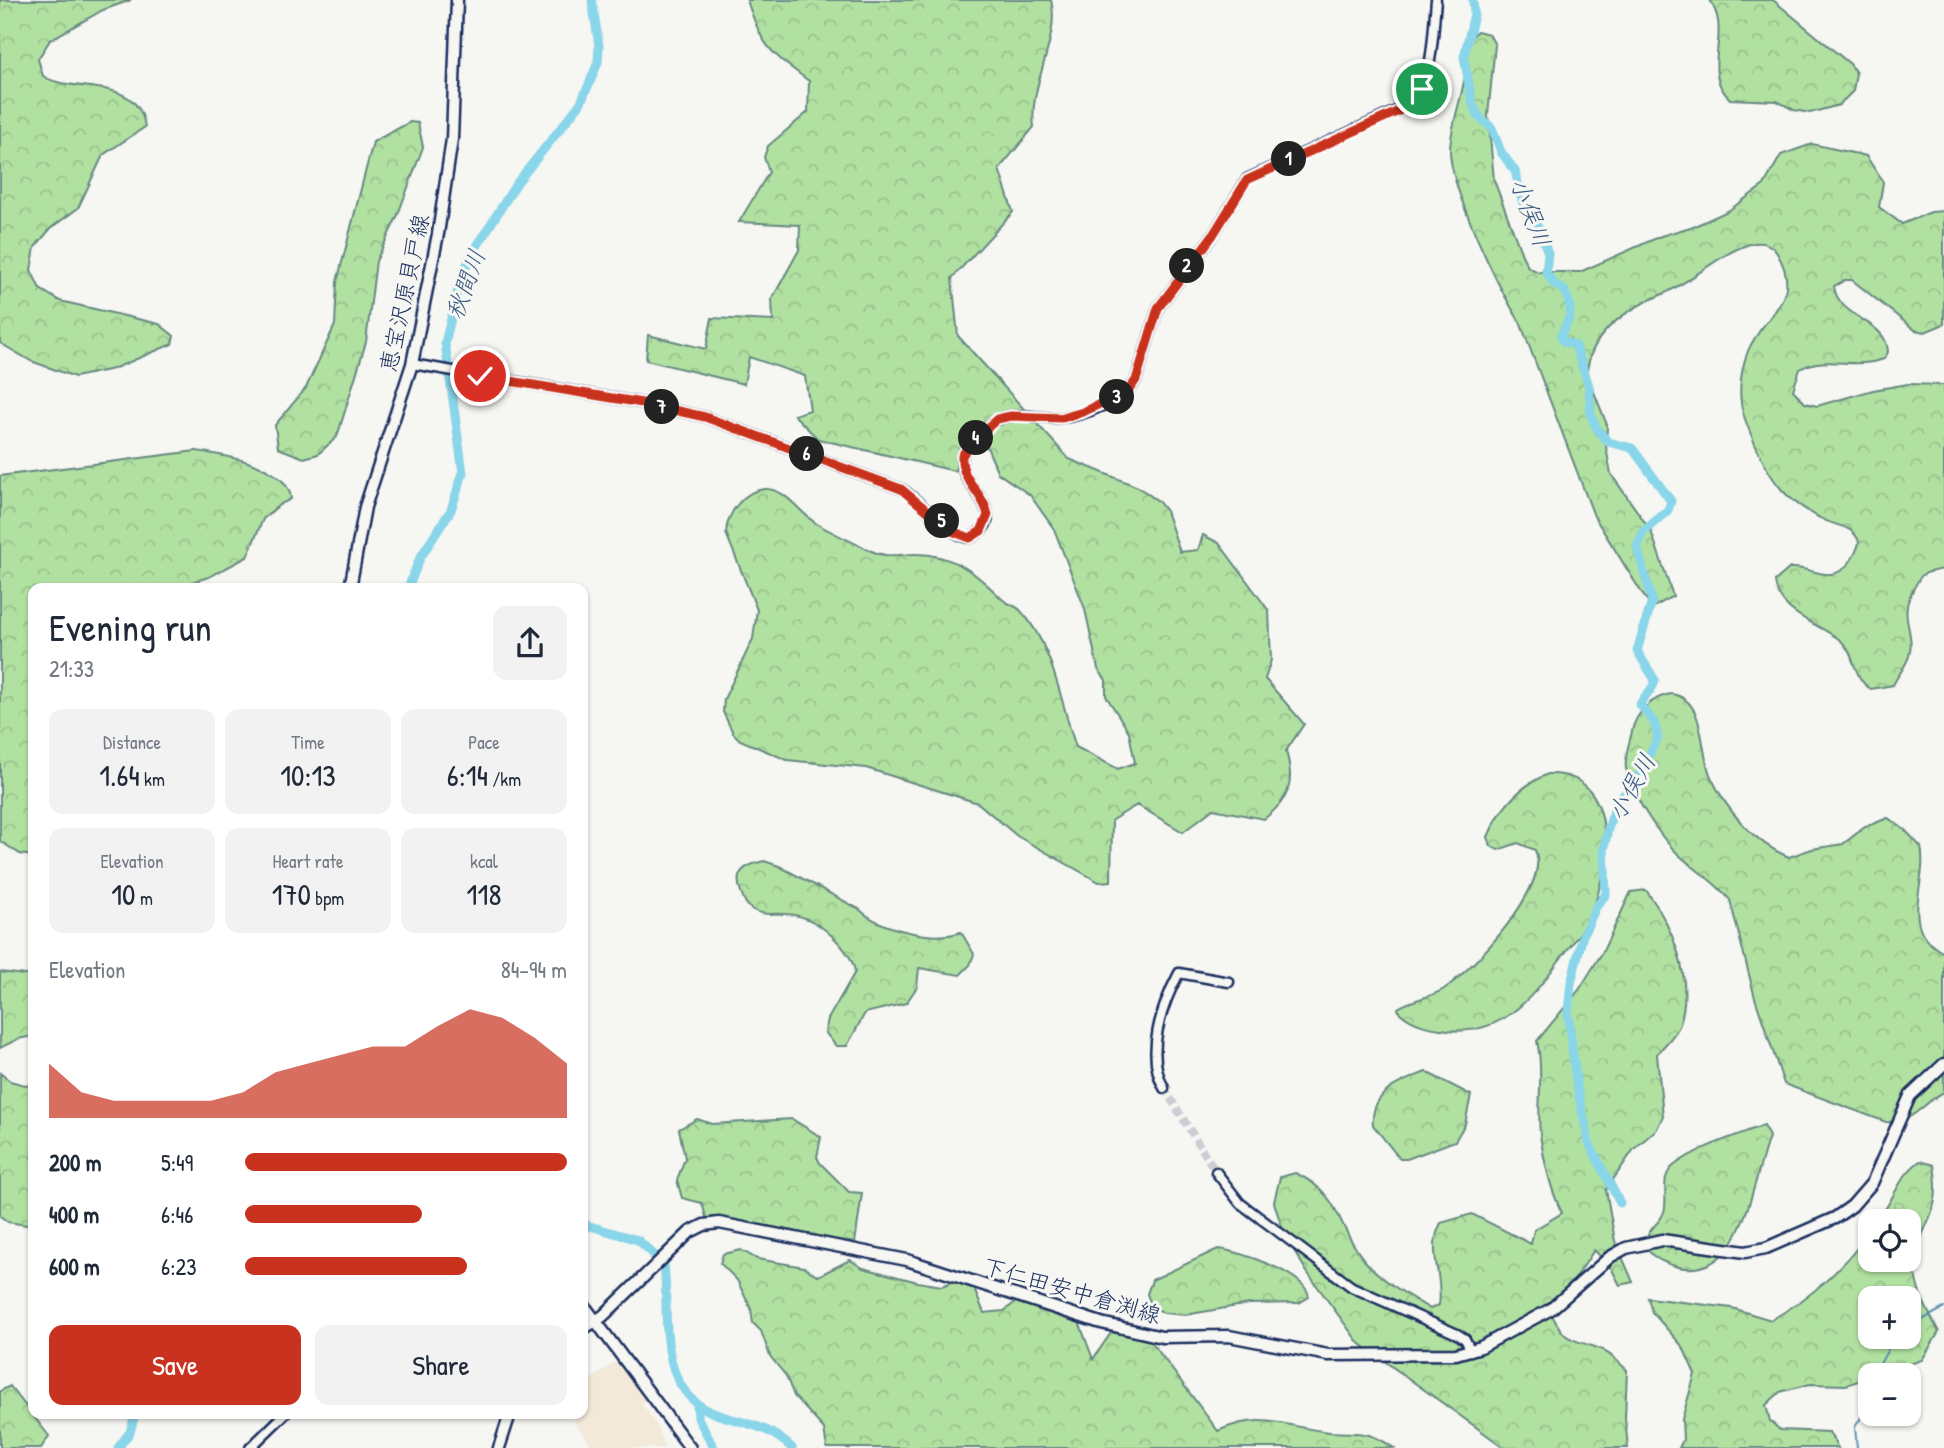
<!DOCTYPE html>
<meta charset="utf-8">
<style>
:root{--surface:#fff;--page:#f2f2f3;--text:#1f2937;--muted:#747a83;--accent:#c8321e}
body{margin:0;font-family:"Patrick Hand","Klee One",sans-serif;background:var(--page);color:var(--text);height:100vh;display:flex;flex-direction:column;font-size:26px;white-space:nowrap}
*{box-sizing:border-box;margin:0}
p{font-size:23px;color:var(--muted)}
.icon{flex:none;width:38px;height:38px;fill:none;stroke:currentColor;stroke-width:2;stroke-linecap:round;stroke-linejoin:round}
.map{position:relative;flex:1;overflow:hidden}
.details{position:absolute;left:28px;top:583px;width:560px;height:836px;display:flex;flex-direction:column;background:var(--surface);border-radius:14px;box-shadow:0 2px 5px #0004}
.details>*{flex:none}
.tools{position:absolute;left:1858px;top:1209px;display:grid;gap:14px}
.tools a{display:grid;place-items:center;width:63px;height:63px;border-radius:14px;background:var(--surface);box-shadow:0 2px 5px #0004;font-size:35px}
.pin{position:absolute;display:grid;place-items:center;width:60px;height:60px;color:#fff;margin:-30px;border:4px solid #fff;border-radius:50%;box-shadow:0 2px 7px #0007}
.km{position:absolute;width:35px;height:35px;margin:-18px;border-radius:50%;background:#222;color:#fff;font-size:19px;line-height:35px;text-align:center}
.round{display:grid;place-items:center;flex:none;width:74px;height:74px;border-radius:14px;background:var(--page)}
.summary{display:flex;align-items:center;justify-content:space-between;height:119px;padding:0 21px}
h1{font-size:38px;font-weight:600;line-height:52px}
.figures{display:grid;grid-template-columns:repeat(3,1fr);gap:10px;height:119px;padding:7px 21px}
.figures div{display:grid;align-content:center;border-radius:14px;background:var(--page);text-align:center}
.figures b{font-size:30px;font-weight:600}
.figures small{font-size:19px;font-weight:400}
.figures p{font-size:19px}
.chart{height:196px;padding:14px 21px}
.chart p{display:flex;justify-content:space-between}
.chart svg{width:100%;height:126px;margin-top:7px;fill:var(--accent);opacity:.7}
.button{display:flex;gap:14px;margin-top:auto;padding:14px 21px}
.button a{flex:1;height:80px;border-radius:14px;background:var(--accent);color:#fff;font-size:28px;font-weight:600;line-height:80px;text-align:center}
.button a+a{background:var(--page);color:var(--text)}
ul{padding:0 21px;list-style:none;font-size:23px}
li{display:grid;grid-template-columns:112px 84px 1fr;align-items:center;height:52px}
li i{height:18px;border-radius:9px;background:var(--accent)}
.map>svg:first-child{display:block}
.built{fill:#f2e9d8}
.forest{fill:url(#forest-crowns);stroke:#668880;stroke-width:2;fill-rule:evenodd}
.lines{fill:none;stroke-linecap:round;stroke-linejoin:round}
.stream{stroke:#5d93b1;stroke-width:2}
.river{stroke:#89d5e9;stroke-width:9}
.minor-tunnel{stroke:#caced4;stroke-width:8;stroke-dasharray:8 4;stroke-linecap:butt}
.minor-casing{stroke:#1b2f5e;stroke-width:13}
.major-casing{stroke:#1b2f5e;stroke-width:15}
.minor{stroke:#f6f6f2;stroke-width:8}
.major{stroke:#f6f6f2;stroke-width:10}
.route-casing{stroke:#fff;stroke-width:14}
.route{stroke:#c8321e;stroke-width:9}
.labels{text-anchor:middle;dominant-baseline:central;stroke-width:6;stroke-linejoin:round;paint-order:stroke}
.street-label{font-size:23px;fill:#1b2f5e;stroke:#f6f6f2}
.water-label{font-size:24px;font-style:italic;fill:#365881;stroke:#f6f6f2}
</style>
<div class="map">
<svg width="1944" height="1448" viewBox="0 0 1944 1448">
<defs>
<pattern id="forest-crowns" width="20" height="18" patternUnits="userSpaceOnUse" patternTransform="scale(1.75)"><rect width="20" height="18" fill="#b1e1a1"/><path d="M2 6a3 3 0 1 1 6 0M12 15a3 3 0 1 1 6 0" fill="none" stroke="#98c18d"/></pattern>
</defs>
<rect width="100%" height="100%" fill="#f6f6f2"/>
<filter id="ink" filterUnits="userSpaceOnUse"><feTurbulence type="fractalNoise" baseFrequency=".0143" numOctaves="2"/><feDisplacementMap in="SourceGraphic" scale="14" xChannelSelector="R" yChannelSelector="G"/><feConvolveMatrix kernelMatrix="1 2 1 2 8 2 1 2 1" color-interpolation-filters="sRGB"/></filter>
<g filter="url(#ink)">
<path class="built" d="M619 1359 647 1399 642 1404 657 1426 665 1448H594L574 1422 578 1414H583V1385Z"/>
<path class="forest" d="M0 0H131L103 10 50 40 38 59 43 76C73 95 138 74 145 127L103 155 78 208 51 228 35 247 31 270 40 289 60 301 159 324 174 336 172 344 113 369 75 377 31 361 0 343Z
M747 0H1051C1061 38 1028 86 1034 127L999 169 1013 212 952 278 958 336 1069 459 1138 487 1158 501 1166 511 1180 552 1198 550 1203 535 1219 543 1269 611 1271 660 1265 679 1304 724 1286 751C1295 783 1290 799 1264 819L1213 809 1183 832 1137 805 1112 820 1111 881 1099 882 1017 836 978 803 866 768 787 760 740 740 733 733 723 712 724 699 753 639 757 610 726 533C727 513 744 490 765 489 786 488 800 514 817 524 833 533 852 542 869 550 887 559 898 554 916 554 954 554 977 574 1002 599 1007 604 1015 605 1020 610 1054 646 1060 702 1076 747L1118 769 1135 763 1129 732 1106 696V680L1098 669 1085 609 1054 529 1030 495 998 473 979 428 962 443 955 471 818 439 794 415 810 410 805 376 749 357 744 384 646 360 648 335 706 349 712 318 773 321 772 299 799 250 800 225 739 222 769 172 764 157 768 146 808 112 809 81C769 51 763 49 747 0Z
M1709 0H1773L1850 64 1856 73 1853 91 1839 105 1810 113 1794 110 1777 101 1730 99C1699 70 1734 31 1709 0Z
M1477 31 1489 34 1495 45 1488 115 1494 180 1522 255 1528 267 1538 272H1580L1661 236 1697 225 1728 211 1764 185 1781 155 1812 144 1866 156 1883 182 1879 207 1902 224 1931 212 1944 211V324L1925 332 1915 330 1852 280H1845L1834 286C1838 320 1887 319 1888 352L1884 359C1853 370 1826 354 1800 369L1793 390 1805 403 1817 406 1873 390 1908 384 1944 385V569C1921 574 1923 570 1912 592 1898 617 1916 632 1909 656 1906 666 1898 675 1893 685L1871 689C1852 678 1856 653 1840 640 1818 623 1777 613 1775 581L1790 568C1812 566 1831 586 1849 563 1854 556 1858 550 1859 542 1853 524 1835 527 1820 518 1807 511 1792 501 1782 490 1766 472 1753 441 1745 419 1737 399 1740 371 1748 351 1763 314 1805 300 1777 253 1771 243 1762 241 1750 244 1718 254 1693 281 1663 294 1629 308 1589 332 1587 374L1607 425 1606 447 1611 474 1651 531 1673 596 1654 607 1645 598 1594 516 1520 322C1499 289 1449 187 1450 149 1451 126 1460 104 1464 81 1466 66 1465 42 1477 31Z
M410 122 418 123 423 147 397 217 376 261 366 342 337 437 318 454 304 458 278 448 275 425 306 388 335 325 337 282 373 142Z
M196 451C222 455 289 465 291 499L279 505 263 519 247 557 209 577 171 588H33V856L20 854 0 841V476Z
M1672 694C1707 700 1699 751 1711 777 1727 811 1754 843 1789 857L1812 849 1843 844 1865 827 1888 818 1905 830 1921 847C1929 884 1896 928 1944 953V1092C1923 1102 1912 1125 1886 1122L1784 1084 1755 998 1730 900C1716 882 1695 870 1678 854 1660 837 1630 793 1626 768 1624 756 1630 742 1632 731 1636 712 1653 696 1672 694Z
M1548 774C1620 771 1610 869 1591 914 1583 932 1570 946 1558 962 1531 1000 1500 1036 1448 1030 1430 1028 1413 1025 1399 1012L1398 1008C1412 999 1430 998 1444 989 1472 970 1552 886 1535 850L1518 843 1498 850 1491 846 1488 837C1500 808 1519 786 1548 774Z
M764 861 779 866 859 909C879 929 934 942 961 932L974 954 970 965 960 975 919 968 917 987 906 1003 865 1013 847 1046H836L825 1032 828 1019 855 972C854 961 847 953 840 944 824 927 809 915 785 914 774 913 763 916 753 910 746 906 744 900 741 892 733 872 745 865 764 861Z
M1646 890C1673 927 1694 978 1680 1024 1677 1034 1664 1045 1657 1054L1663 1116 1657 1129 1634 1149 1606 1190 1615 1241 1633 1282 1620 1285 1610 1266 1594 1250 1552 1315C1565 1341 1569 1338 1595 1347 1608 1351 1617 1361 1627 1370L1625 1418 1628 1448H1505L1358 1342 1307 1272 1284 1234 1274 1202 1280 1177 1295 1173C1342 1194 1336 1226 1364 1260 1381 1280 1407 1295 1430 1309L1439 1305C1444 1276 1426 1251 1441 1223L1472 1214 1531 1244 1534 1230 1562 1213C1550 1189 1544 1161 1540 1134 1537 1103 1544 1072 1537 1041L1579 990 1602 953 1631 892Z
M0 972 33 976V1036L18 1039 0 1048Z
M1426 1072 1471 1095 1465 1124 1455 1141 1407 1159H1400L1373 1125C1370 1091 1401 1082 1426 1072Z
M0 1073 10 1081 33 1087V1226L8 1222 0 1216Z
M697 1119 712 1124 792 1119 821 1137 817 1157 820 1163 849 1192 862 1193 855 1243 707 1220 702 1203 682 1198 677 1180 685 1158 679 1129Z
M1764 1125 1769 1137C1757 1170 1750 1218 1729 1247 1712 1270 1688 1273 1664 1262 1655 1258 1647 1253 1646 1244 1645 1229 1664 1222 1665 1207 1667 1190 1660 1175 1676 1164 1701 1146 1736 1136 1764 1125Z
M1920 1161 1934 1165C1944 1222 1914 1225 1915 1271 1916 1292 1930 1315 1939 1332L1922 1360 1846 1385 1810 1384 1780 1392 1766 1405 1770 1421 1780 1430 1829 1432 1838 1448H1679L1683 1440 1682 1419 1695 1374 1683 1347 1652 1312 1648 1298 1732 1308 1771 1320C1813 1296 1843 1269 1871 1230V1260H1909V1222L1877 1221C1895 1199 1897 1178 1920 1161ZM1871 1298H1909V1337H1871Z
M1218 1249C1240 1251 1307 1274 1309 1297L1299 1303 1249 1304 1185 1315 1164 1313 1151 1305 1147 1294 1152 1280Z
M741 1250 757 1259 804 1267 818 1276 850 1260 863 1268 918 1282 942 1286 954 1281 974 1289 984 1313 1004 1311 1017 1301 1079 1322 1093 1359 1113 1330 1150 1340 1218 1431C1260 1412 1281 1425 1322 1431 1356 1436 1362 1426 1394 1448H827L824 1429 794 1396 786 1376 770 1356 761 1331 753 1323 751 1309 737 1280 720 1263 723 1254Z
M10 1386 49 1436 41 1448H0V1391Z"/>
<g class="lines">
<path class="stream" d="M1909 1327 1944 1308
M1873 1376 1895 1337
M1857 1448 1855 1427 1869 1405 1871 1386"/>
<path class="river" d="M1473 0 1474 14 1464 57 1472 102 1478 116 1492 128 1501 152 1515 171 1525 211 1538 227 1548 253 1546 272 1553 283 1565 291 1570 306V316L1561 335 1564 342 1575 345 1589 386 1591 415 1596 427 1608 442 1632 448 1671 501 1668 510 1643 532 1637 547 1652 601 1637 651 1655 680C1654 691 1643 695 1640 705L1654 722 1658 738 1632 788 1618 799 1608 829 1604 849 1606 894 1596 907 1583 935 1571 983 1568 1012 1576 1081 1589 1143 1620 1203
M408 588 420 558 451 510 463 473 445 343 459 286 469 259 516 184 580 104 590 82 598 62 599 46 592 0
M583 1224 638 1240 664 1264C670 1318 654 1393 719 1415 749 1425 767 1425 792 1448
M697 1405 698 1418 714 1448
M118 1448 130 1432 135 1414"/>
<path class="minor-tunnel" d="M1164 1088 1216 1172"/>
<defs>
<path id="minor" d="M412 364 642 403 705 417 901 489C920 500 951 538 970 538 1018 513 952 484 963 455 967 443 982 431 992 423 1011 409 1039 419 1061 418 1083 416 1125 400 1136 380L1158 308 1213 235 1247 179 1416 102C1433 74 1433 32 1436 0
M1164 1088C1145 1054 1161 1007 1179 973L1229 982
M1216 1172 1240 1203 1352 1287 1457 1334 1465 1339 1471 1351
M250 1448 285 1414"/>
<path id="major" d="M350 588 365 507 412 364 438 234 452 139 457 0
M583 1304 690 1448
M583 1329 603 1316 690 1232 704 1225 719 1223 907 1260 1101 1323 1162 1337 1229 1336 1328 1355 1456 1354 1481 1347 1551 1309 1610 1257 1626 1248 1662 1240 1745 1252 1766 1248 1835 1218 1852 1206 1872 1183 1910 1096 1944 1064
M499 1448 510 1414"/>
</defs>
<use href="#minor" class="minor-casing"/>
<use href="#major" class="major-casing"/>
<use href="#minor" class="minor"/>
<use href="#major" class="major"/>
</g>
</g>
<g class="lines" filter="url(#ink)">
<defs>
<path id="route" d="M480 376 642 403 705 417 901 489 952 531 970 538 981 531 988 515C984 493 960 480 962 456L969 445 997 419 1011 416 1062 418 1083 412 1129 390 1136 380 1158 308 1213 235 1247 180 1410 106 1422 89"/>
</defs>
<use href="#route" class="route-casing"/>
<use href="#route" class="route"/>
</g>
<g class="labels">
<g class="street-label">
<text transform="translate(404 293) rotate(-78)">恵宝沢原貝戸線</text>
<text transform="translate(1072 1290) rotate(16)">下仁田安中倉渕線</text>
</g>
<g class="water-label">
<text transform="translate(1531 212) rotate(69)">小俣川</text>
<text transform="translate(465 284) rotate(-70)">秋間川</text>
<text transform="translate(1631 787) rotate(-61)">小俣川</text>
</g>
</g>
</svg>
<div class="tools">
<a><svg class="icon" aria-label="locate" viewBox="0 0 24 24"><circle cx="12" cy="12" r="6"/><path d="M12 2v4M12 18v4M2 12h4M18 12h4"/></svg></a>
<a>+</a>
<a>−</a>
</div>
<div class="pin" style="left:1422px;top:89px;background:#1e9e55"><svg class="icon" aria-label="arrive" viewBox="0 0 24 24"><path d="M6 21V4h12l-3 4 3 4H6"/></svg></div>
<div class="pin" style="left:480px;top:376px;background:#d93025"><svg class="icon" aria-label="check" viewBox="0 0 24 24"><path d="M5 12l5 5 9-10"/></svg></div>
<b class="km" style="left:1289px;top:159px">1</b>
<b class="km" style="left:1187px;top:266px">2</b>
<b class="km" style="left:1117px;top:397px">3</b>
<b class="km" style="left:976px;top:438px">4</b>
<b class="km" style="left:942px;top:521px">5</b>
<b class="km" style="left:807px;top:454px">6</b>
<b class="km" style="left:662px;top:407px">7</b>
<section class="details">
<div class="summary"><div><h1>Evening run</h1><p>21:33</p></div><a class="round"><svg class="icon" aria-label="share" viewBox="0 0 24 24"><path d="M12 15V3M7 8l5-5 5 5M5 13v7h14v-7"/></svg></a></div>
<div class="figures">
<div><p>Distance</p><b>1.64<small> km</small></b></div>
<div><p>Time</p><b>10:13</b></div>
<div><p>Pace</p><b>6:14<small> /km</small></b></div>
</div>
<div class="figures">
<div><p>Elevation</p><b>10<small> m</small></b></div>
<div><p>Heart rate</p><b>170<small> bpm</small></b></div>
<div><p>kcal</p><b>118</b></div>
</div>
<div class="chart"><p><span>Elevation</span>84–94 m</p>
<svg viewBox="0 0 160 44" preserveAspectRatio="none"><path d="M0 44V25L10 35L20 38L30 38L40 38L50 38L60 35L70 28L80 25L90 22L100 19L110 19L120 12L130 6L140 9L150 16L160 25V44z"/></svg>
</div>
<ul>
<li><b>200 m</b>5:49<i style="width:100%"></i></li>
<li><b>400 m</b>6:46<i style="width:55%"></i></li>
<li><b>600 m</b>6:23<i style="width:69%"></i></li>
</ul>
<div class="button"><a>Save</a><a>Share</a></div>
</section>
</div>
